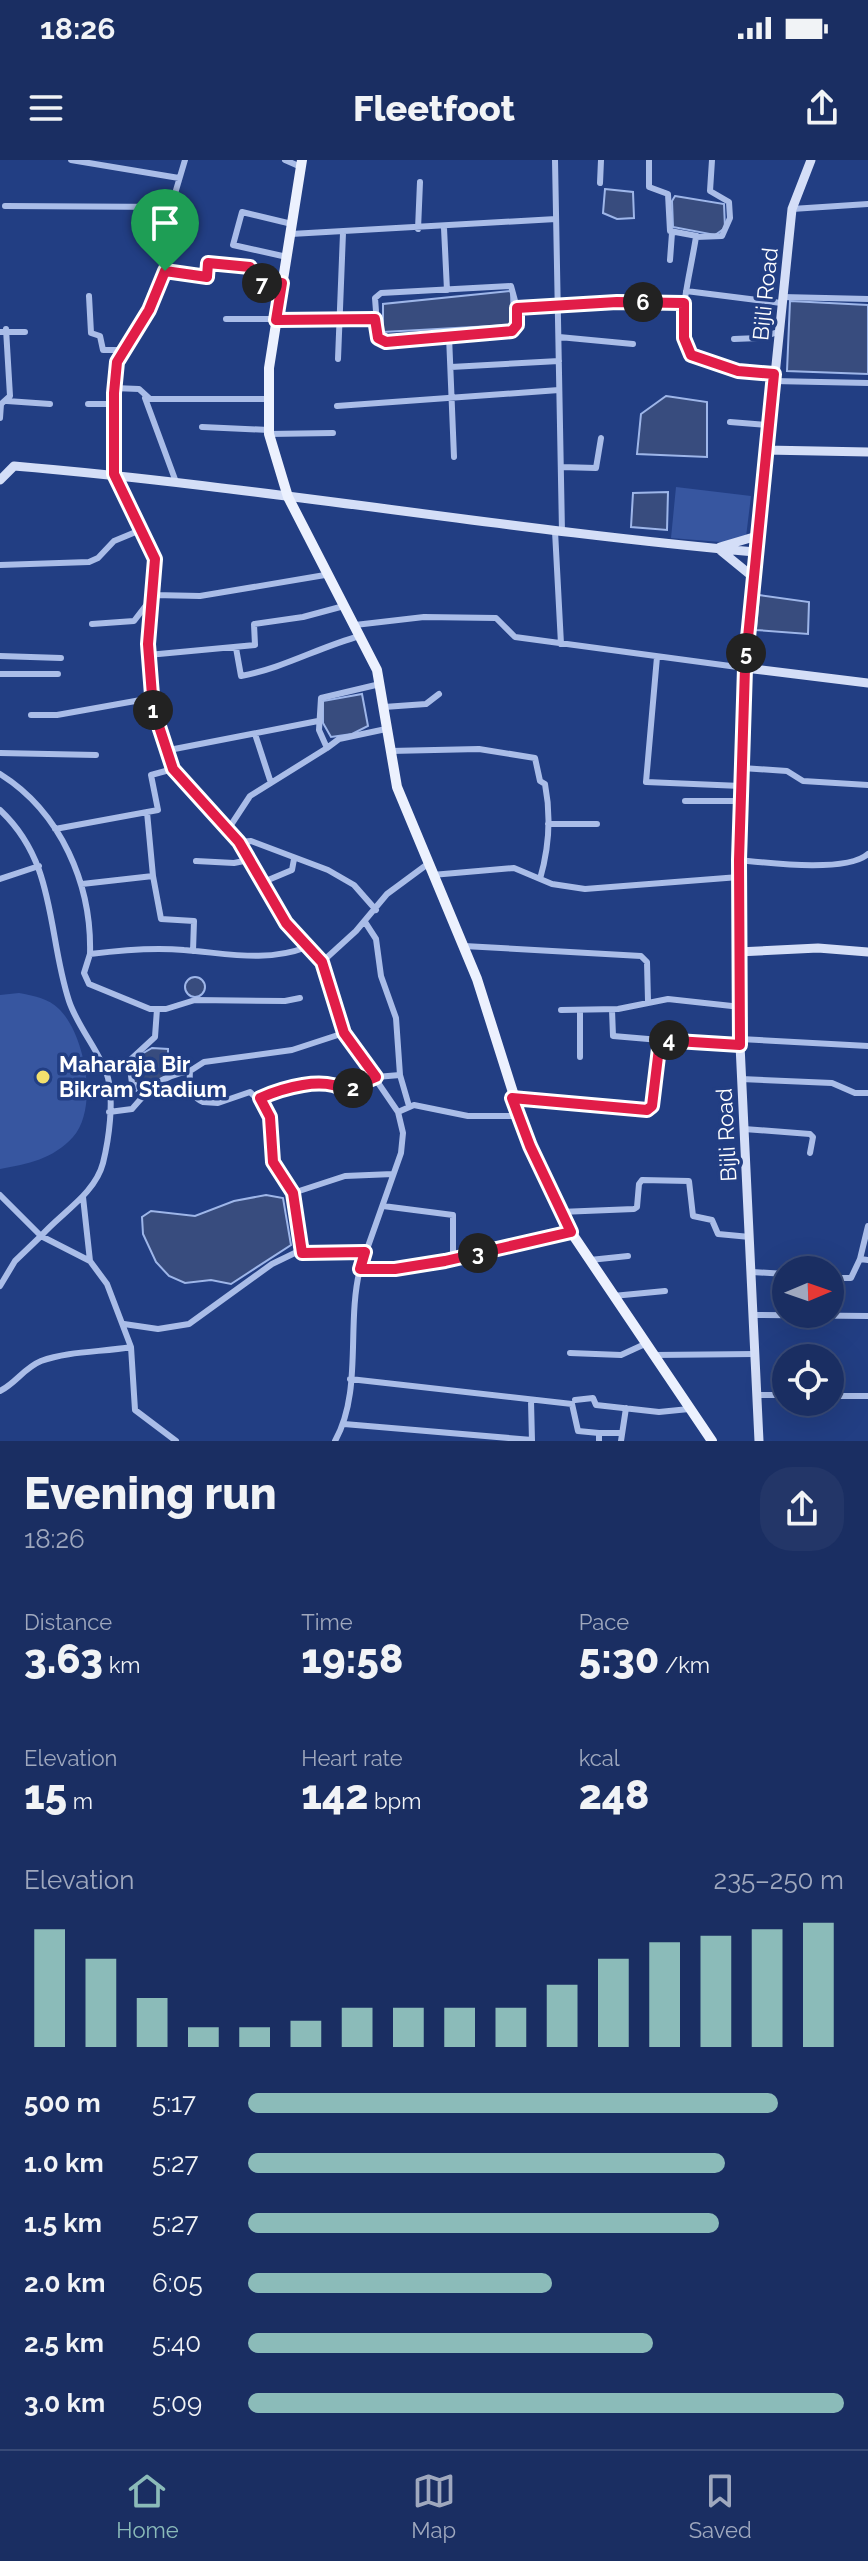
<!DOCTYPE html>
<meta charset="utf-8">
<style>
:root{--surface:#1a2e62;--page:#233668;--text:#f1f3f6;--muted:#9fa8be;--line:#384a77;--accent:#8bbbb9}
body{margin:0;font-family:Raleway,sans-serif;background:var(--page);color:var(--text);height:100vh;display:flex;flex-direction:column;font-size:30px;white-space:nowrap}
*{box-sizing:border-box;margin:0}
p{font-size:26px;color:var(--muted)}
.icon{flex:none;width:44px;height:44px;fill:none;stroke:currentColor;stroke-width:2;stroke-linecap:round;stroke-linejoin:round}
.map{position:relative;height:1281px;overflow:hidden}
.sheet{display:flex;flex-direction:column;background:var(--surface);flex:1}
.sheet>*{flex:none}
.needle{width:52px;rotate:88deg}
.tools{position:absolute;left:772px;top:1096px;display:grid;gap:16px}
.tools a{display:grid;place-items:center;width:72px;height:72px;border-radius:50%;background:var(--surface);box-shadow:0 8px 32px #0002,0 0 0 2px var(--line);font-size:40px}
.pin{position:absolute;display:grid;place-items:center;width:68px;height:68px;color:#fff;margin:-82px -34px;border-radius:50% 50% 50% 0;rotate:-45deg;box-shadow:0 0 8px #0007}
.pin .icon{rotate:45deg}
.km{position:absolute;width:40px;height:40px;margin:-20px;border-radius:50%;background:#222;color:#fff;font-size:22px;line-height:40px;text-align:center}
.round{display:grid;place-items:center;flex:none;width:84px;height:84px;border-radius:32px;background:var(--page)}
.head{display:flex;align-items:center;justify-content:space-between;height:136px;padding:0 24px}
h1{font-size:44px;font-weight:800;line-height:60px}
.metrics{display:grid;grid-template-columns:repeat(3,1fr);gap:12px;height:136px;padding:8px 24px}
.metrics div{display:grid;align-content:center}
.metrics b{font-size:40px;font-weight:800}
.metrics small{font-size:22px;font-weight:400}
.metrics p{font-size:22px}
.chart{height:224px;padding:16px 24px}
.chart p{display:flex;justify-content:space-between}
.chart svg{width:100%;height:144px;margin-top:8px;stroke:var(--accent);stroke-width:6}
ul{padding:0 24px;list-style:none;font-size:26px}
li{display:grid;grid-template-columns:128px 96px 1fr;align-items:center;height:60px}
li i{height:20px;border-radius:10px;background:var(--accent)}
.status{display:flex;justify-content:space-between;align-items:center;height:56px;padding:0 40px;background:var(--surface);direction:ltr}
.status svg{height:22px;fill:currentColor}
header{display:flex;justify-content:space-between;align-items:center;height:104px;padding:0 24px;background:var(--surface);font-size:36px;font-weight:800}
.dock{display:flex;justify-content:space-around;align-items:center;height:112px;border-top:2px solid var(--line);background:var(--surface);font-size:22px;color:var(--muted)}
.dock a{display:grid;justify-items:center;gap:4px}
.dock .on{color:var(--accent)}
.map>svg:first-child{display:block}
.green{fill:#3756a0}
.water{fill:#384c7e;stroke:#9eb6e9;stroke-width:2}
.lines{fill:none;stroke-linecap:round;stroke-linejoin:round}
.street{stroke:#aabde8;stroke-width:6}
.secondary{stroke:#d4def7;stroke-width:9}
.primary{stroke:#ecf1fe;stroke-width:10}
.route-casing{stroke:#fff;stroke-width:16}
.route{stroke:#e11d48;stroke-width:10}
.poi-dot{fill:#f3e06d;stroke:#223e83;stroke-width:3}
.labels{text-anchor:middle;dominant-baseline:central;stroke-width:7;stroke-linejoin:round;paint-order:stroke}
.street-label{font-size:22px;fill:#fff;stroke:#223e83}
.poi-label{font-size:22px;font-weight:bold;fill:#fff;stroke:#223e83;text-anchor:start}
</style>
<div class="status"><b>18:26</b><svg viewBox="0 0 49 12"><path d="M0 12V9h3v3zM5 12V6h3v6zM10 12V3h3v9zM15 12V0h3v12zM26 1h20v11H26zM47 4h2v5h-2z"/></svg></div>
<header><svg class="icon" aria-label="menu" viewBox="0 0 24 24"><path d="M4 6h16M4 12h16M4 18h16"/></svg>Fleetfoot<svg class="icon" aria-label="share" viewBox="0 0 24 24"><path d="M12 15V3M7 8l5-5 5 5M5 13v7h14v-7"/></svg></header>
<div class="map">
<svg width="868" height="1281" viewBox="0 0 868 1281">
<rect width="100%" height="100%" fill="#223e83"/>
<path class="green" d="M676 327 751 336 746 377 733 383 671 378Z
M19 833C34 836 48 838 59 849 85 874 99 948 73 977 53 999 28 1004 0 1009V835Z"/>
<path class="water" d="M605 29 633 32 634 58 617 59 603 53Z
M675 36 724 44 725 68 715 75 673 67 672 41Z
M511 131 512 165 383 172V144Z
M790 141 868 145V214L787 211Z
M666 236 707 242V297L637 294 641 254Z
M668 332 667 370 631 367 633 333Z
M759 435 809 442 808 474 756 470Z
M362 534 368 566 352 574 331 577 323 563V541Z
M185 827a10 10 0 1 1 20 0a10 10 0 1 1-20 0Z
M152 888 168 889V915L134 932 130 913 135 898Z
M266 1035 283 1038 291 1085 231 1124 211 1120 185 1123 169 1116 156 1102 143 1074 142 1057 151 1051 195 1056 234 1041Z"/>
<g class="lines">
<path class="street" d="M71 0 179 18
M185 0 171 47 165 111 149 150 117 202 114 233V314L155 399 148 484 153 548 173 609 239 682 256 716 286 763 322 802 344 873 398 952 403 973 401 993 360 1109
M285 0 301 7
M555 0 562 372
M649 0V27L668 34 670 71 697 76
M712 0 710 31 729 42 730 58 722 76 696 77C680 173 657 206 774 214
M600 23 601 0
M5 46 171 47
M792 49 868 44
M444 68 447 130
M418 69 420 22
M291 74 556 59
M287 97 233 85 242 52 292 64
M670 100 672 73
M165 111 207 117 208 103 250 107 259 122 282 123
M686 131 781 143
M89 136 91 173 100 176 103 190H123
M782 137 868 139
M517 148V165L512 171 386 182 378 178 375 138 381 133 511 126 517 148 617 142 684 143
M226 159H375
M0 172H25
M449 176 454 297
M559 177 633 184
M734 179 759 178 778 172
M338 199 343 73
M451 207 559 201
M773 221 868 223
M114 228 139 229 150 239H269
M145 238 176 322
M7 241 50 244
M88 244H114
M337 246 559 230
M0 258 1 244 10 236 6 169
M730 262 768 265
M202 267 269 270
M269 274 333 273
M561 307 596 308 601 278
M555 371 561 484
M0 405 89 402 98 398 114 381 143 369
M92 464 134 461 154 435 200 436 325 415
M355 465 424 457 496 458 515 477 745 508
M236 488 241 516C284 508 319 487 360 476
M148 495 255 485 254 464 303 457 344 446
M0 496 61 498
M657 497 646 622 741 626
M0 514H58
M380 524 321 538 319 570 327 588 339 579 386 569
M384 547 426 544 439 534
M31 555H57L152 538
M255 574 271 623
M164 591 318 561
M390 591 479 589 535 598 540 621 545 624C551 655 549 688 540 719
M0 593 96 595
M742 608 787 611 803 621 868 625
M0 614C61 652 92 725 90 794
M685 641H741
M0 650C57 703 47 774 69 841 78 868 101 893 108 918 114 941 109 979 103 1003 95 1034 61 1053 41 1076L0 1035
M147 652 153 716
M548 664H597
M55 669 158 650 151 615 173 609
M227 671 250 636 327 588
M239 682 251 681 328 710 354 725 376 750
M739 700C768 703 847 713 868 694
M196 701 234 703 249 700
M432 715 514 708 552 724 585 729 739 717
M0 719 39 706
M261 723 292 710 294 699
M82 724 153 716 161 759 194 761 193 791
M365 762 376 779 381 816 396 858 400 915 409 946
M464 786 641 796 647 802 648 841
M322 802 356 771 387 734 429 703
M300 838 285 841 195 840 166 849H150L89 824 84 813 90 794C121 790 153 787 184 790 226 793 265 803 307 787
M561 850 618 849 668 839 741 847
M612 850 613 876 660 880
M344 873 292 890 204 902 190 911C189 923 191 937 203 942L218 943 250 932 267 948 273 1002 293 1033 302 1093 365 1092
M740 879 868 886
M580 897V850
M741 919 832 923 855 933H868
M145 932 132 923 129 901 155 877 157 849
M260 938C283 928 323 915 345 930L376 917 400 915
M515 938 647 950 652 946 660 880 740 885
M109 952 132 949C149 929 160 916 190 911
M398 952 414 945 468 956H519
M744 969 810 974 813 977 810 993
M293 1033 345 1016 393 1014
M83 1037 90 1101
M383 1046 453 1055V1093
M560 1052 634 1049 637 1047 639 1024 642 1020 689 1021 693 1056 712 1060 718 1074 750 1077
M868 1066 860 1099 868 1100
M590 1100 628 1096
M438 1101 474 1088 554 1076
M752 1112 786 1114
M830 1118H851L860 1099
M0 1126 15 1101 41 1076 90 1101 107 1124 131 1187 135 1250 176 1281
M613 1136 665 1131
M753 1155 868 1156
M124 1164 158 1169 189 1164 272 1104 301 1090
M570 1193 621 1195 645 1184
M654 1195 755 1194
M350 1219 572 1244 578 1271 599 1273V1281
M0 1231C16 1223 24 1208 41 1201 68 1191 103 1192 131 1187
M756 1235H786
M830 1236H868
M575 1240 593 1238 596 1245 659 1252 689 1249
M531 1241 532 1281
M344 1264 532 1280
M599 1273H622
M335 1281C363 1231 346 1164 360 1109 432 1108 502 1087 571 1072
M621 1281 626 1248"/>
<path class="secondary" d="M765 290 868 292
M0 320 14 306C262 327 507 370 755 392
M720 387 757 376
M720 390 753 417
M745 508 868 523
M738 792 818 788 868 792
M759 1281 740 885 741 626 745 508 792 49 811 0"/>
<path class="primary" d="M302 0 269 208V274L288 337 377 510 397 627 477 819 530 986 573 1075 712 1281"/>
</g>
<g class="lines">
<defs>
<path id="route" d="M208 103 250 107 259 122 282 123 276 160 375 159 378 178 386 182 512 171 517 165V148L617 142 684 143V178L691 195 738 211 774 214 745 508 739 700 740 885 660 880 652 946 647 950 512 938 530 986 571 1072 445 1101 395 1109H360L365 1092 302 1093 293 1033 273 1002 270 957 260 938C283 928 323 916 345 930L376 917 344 873 322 802 286 763 239 682 173 609 153 548 148 484 155 399 114 314V233L117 202 149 150 165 111 207 117Z"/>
</defs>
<use href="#route" class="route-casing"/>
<use href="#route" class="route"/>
</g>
<circle class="poi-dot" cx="43" cy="917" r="8"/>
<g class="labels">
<g class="street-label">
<text transform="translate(765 134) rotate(-84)">Bijli Road</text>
<text transform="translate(726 975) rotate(-93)">Bijli Road</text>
</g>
<g class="poi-label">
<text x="59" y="904">Maharaja Bir<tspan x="59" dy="25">Bikram Stadium</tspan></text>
</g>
</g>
</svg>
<div class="tools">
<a><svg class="needle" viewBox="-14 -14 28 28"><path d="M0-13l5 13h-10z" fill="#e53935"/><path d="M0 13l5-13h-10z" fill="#9fa8be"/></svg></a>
<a><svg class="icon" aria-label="locate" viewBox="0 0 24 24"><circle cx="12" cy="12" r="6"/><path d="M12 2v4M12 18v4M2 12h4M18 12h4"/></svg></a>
</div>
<div class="pin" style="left:165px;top:111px;background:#1e9e55"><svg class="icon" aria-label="arrive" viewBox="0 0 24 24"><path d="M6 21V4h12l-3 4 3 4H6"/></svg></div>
<b class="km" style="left:153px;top:550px">1</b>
<b class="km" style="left:353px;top:928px">2</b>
<b class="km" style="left:478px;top:1093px">3</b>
<b class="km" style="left:669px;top:880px">4</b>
<b class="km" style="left:746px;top:493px">5</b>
<b class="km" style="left:643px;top:142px">6</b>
<b class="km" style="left:262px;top:123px">7</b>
</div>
<section class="sheet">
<div class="head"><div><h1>Evening run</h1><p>18:26</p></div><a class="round"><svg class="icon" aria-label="share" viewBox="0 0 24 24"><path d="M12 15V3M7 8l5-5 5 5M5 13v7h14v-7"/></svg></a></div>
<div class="metrics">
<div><p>Distance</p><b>3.63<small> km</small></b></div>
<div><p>Time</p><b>19:58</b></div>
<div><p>Pace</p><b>5:30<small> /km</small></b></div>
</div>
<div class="metrics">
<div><p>Elevation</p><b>15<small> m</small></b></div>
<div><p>Heart rate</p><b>142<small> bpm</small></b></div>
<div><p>kcal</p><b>248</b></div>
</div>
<div class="chart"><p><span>Elevation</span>235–250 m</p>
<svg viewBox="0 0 160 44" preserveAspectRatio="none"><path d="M5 44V8M15 44V17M25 44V29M35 44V38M45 44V38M55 44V36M65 44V32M75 44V32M85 44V32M95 44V32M105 44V25M115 44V17M125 44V12M135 44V10M145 44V8M155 44V6"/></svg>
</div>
<ul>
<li><b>500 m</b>5:17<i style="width:89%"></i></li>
<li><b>1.0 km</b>5:27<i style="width:80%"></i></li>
<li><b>1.5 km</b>5:27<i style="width:79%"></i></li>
<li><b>2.0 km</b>6:05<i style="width:51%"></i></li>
<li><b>2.5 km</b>5:40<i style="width:68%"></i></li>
<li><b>3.0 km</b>5:09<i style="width:100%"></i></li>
</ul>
</section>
<nav class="dock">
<a class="on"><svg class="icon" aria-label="home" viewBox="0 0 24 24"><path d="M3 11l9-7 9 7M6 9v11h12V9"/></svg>Home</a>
<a><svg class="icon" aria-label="map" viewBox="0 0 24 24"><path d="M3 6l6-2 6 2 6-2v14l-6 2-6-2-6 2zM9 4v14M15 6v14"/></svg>Map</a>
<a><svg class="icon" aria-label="saved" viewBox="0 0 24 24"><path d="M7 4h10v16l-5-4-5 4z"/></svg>Saved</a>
</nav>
